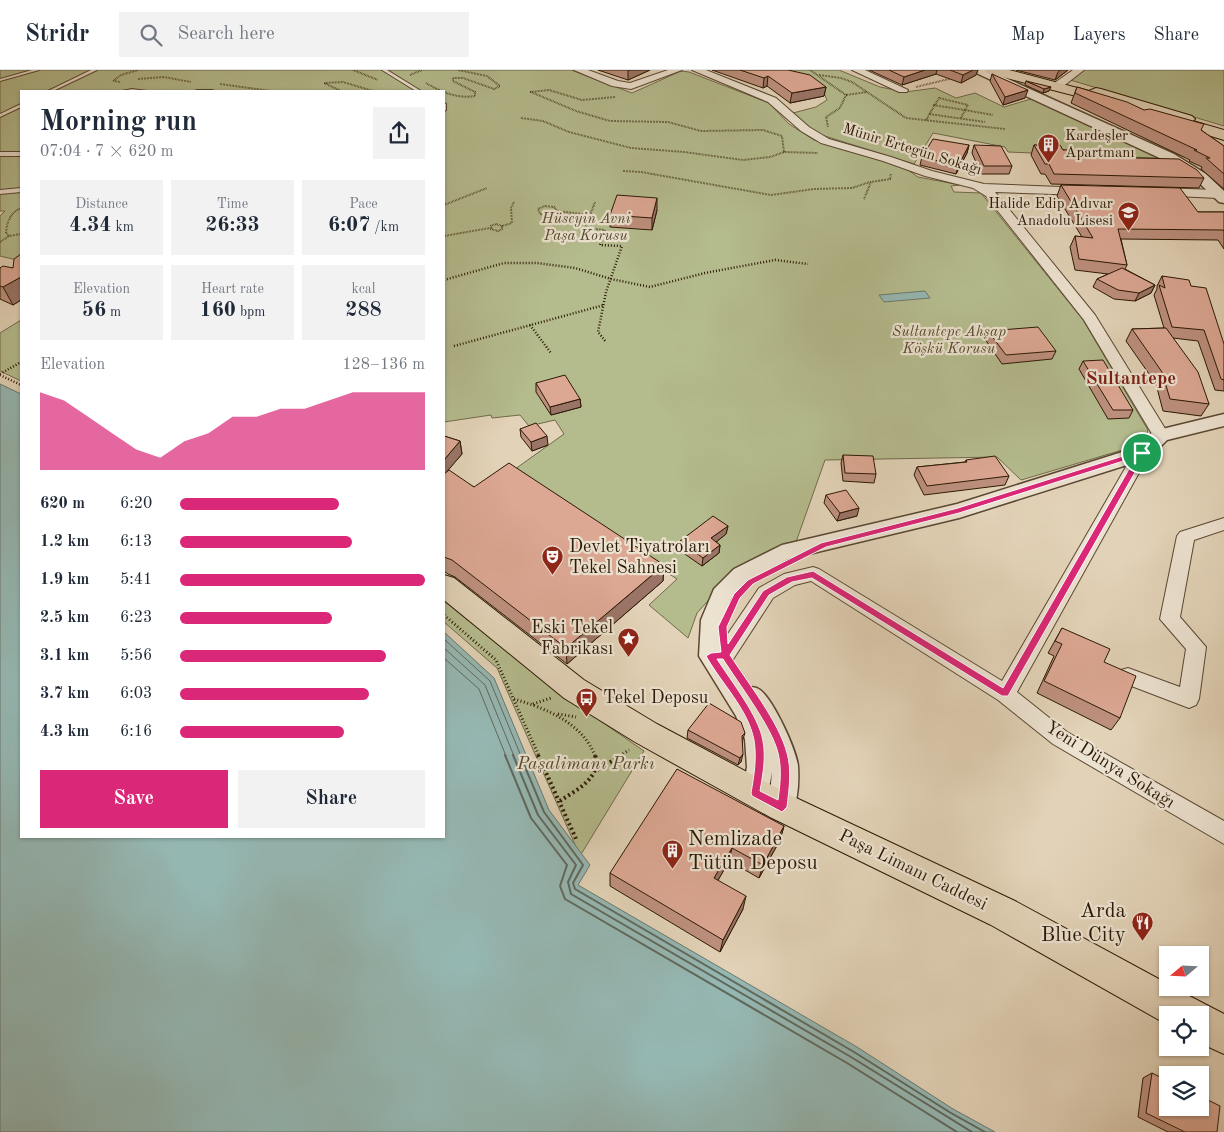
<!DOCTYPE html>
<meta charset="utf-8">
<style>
:root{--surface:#fff;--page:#f2f2f3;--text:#1f2937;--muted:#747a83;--line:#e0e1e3;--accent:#db2777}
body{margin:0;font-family:"Old Standard TT",serif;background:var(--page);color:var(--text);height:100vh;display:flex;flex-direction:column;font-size:19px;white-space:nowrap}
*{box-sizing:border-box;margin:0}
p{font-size:16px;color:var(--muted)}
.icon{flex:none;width:28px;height:28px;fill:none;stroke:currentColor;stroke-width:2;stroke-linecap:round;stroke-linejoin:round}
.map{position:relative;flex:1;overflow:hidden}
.side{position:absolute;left:20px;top:20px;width:425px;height:748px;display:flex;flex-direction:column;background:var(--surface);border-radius:0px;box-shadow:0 1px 4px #0004}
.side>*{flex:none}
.needle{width:32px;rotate:251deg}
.tools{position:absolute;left:1159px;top:876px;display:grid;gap:10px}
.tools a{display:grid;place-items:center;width:50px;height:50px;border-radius:0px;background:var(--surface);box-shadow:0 1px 4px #0004;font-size:25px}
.pin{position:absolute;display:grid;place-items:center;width:42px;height:42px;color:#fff;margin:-21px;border:2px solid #fff;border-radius:50%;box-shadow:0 1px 5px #0007}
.round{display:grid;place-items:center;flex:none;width:52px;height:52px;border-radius:0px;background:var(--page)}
.headline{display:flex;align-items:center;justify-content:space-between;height:85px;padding:0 20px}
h1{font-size:28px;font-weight:800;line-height:38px}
.figures{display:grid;grid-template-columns:repeat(3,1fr);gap:8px;height:85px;padding:5px 20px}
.figures div{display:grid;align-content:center;border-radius:0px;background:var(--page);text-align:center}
.figures b{font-size:21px;font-weight:800}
.figures small{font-size:14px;font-weight:400}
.figures p{font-size:14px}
.chart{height:140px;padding:10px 20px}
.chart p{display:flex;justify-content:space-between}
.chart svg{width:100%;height:90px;margin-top:5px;fill:var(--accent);opacity:.7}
.primary-button{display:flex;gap:10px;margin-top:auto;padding:10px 20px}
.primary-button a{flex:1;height:58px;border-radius:0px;background:var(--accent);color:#fff;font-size:20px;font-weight:800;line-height:58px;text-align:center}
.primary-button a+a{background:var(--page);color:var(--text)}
ul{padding:0 20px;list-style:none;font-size:16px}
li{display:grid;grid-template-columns:80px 60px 1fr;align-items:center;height:38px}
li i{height:12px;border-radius:6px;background:var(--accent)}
header{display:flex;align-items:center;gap:30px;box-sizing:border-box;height:70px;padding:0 25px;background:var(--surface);border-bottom:1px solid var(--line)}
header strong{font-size:24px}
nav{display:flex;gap:28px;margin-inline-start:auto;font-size:18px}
.search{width:350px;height:45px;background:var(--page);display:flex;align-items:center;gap:12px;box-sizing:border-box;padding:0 18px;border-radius:0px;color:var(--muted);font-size:19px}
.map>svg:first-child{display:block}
.green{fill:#b4bb8d;stroke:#706a49}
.water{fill:#95b7b2;stroke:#6b786d}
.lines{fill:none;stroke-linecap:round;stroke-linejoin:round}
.shore-far1{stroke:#60685c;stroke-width:1}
.shore{stroke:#60685c;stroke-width:2}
.service-casing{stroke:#5a4732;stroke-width:2}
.minor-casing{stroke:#5a4732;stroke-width:2}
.tertiary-casing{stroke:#5a4732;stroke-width:3}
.primary-casing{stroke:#2c1905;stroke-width:2}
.path-far3{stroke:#2c1905;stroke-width:2;stroke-dasharray:0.5 1;stroke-linecap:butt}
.path-far2{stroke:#2c1905;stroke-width:2.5;stroke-dasharray:1 2;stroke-linecap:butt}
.path-far1{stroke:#2c1905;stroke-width:3;stroke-dasharray:1 2.5;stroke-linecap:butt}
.path{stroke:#2c1905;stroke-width:4;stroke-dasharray:2 3;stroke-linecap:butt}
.service{fill:#ece2d0;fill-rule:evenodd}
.minor{fill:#ece2d0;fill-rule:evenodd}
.tertiary{fill:#ece2d0;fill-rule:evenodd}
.primary{fill:#e2d2b7;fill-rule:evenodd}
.wall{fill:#bd907e;stroke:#2c1905}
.shaded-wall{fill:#9a7567;stroke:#2c1905}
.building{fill:#dca793;stroke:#2c1905}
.route{fill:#db2777;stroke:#fff;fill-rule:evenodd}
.labels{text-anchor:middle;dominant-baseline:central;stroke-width:4.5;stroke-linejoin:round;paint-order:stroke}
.far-poi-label{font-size:15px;fill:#2c1905;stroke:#ece2d0;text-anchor:start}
.far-street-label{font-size:15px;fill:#2c1905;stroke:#ece2d0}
.far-park-label{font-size:15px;font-style:italic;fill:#554a2e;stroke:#ece2d0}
.poi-label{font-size:18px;fill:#2c1905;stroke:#ece2d0;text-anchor:start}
.park-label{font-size:18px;font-style:italic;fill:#554a2e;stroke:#ece2d0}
.street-label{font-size:18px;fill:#2c1905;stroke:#ece2d0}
.far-district-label{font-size:19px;font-weight:bold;fill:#7a1f14;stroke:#ece2d0}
.near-poi-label{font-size:21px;fill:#2c1905;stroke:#ece2d0;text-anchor:start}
</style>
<header>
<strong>Stridr</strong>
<div class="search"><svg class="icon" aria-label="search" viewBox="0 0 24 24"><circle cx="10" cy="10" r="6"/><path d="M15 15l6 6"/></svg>Search here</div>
<nav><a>Map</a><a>Layers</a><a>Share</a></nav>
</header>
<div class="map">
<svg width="1224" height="1062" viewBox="0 0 1224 1062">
<rect width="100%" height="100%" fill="#e2d2b7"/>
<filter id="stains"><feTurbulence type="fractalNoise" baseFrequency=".004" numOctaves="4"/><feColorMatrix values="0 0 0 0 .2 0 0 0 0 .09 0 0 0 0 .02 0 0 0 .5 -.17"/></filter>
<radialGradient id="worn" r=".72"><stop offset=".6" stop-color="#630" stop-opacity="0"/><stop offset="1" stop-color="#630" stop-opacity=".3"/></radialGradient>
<path class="green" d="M0 0H571L632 23 681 1 689 2 769 33 789 54 814 70 889 92 908 100 918 107 960 115 951 116 954 122 981 123 1083 250 1148 360 1145 371 1136 376 1021 410 997 387 825 390 796 472 734 502 697 543 688 568 649 535 677 509 511 402 564 364 555 350 529 356 520 345 492 348 491 345 444 352V21H21V191L0 186V146L5 141H0Z
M772 0H839L880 17 905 22 935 18 956 28 975 23 1004 37 1031 29 1179 89 1008 82 1005 77 933 63 914 94 812 62 793 43 816 37 827 30 823 21Z
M1079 0H1224V56L1067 9Z
M21 250V311L0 301V263Z
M444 531 554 619 644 681 580 786 497 598 444 552Z"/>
<path class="water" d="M925 221 930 228 884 232 879 225Z
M0 314 21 324V766H444V562L494 608 549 740 590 795 578 815 857 977 953 1039 995 1062H0Z"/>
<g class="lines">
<path class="shore-far1" d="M444 569 490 611 521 686
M444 578 485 615 514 686
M444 588 479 619 506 686"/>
<path class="shore" d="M505 685 531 748 567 795 560 816 565 829 847 993 957 1062
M513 685 538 745 576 795 568 812 571 824 851 987 972 1062
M520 685 544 742 583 795 573 813 575 819 854 982 951 1043 985 1062"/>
<defs>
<path id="service" d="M32 0H39L0 11V9Z
M91 0H97L53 21H48Z
M382 0H387L421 21H416Z
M132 19 147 21H122Z
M197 20H212L214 21H195Z
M444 33 446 34V40L444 41Z
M21 34V37L0 47V44Z
M0 82H21V86H0Z
M21 118V122L0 124V120Z"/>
<path id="minor" d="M574 0H588L618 11 630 13 668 0H682L631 19 612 16Z
M692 0H706L776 28 809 57 829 69 891 87 932 101 984 114 1087 118 1089 121 1083 125 995 122 1095 245 1169 365 1167 369 1161 370 1155 369 1084 250 986 126 973 118 925 106 883 91 821 73 801 61 768 32Z
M852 0H865L908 20 907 22H899Z
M1073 0H1084L1061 18H1053V14Z
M1158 118 1218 120 1224 124 1218 128 1154 125 1152 122 1154 119Z
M1142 378 1148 379 1150 383 1017 622 1067 662 1224 751V774L1053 674 998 630 811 511 795 515 773 528 732 591 711 594 704 592 701 586 704 580 719 577 759 518 784 504 813 497 819 499 1002 611 1134 383 1136 379Z
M1224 448V460L1194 470 1180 547 1206 577 1199 629 1196 635 1189 638 1121 612 1118 606 1121 600 1128 598 1180 617 1186 579 1160 549 1177 466 1180 462Z"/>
<path id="tertiary" d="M972 0H988L1174 84 1206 104 1224 121V133L1219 132 1196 110 1164 90 974 2Z
M1224 344V356L1167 370 1149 388 959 448 788 489 750 511 731 529 723 550V585L746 619C750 617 755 616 760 620 773 629 796 679 798 696 799 712 798 731 791 746L782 749 773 746 769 737 772 702 768 723 764 731 755 735 746 731 742 723 747 697 745 669 736 646 699 586 701 550 714 519 734 499 782 475 957 434 1135 378 1154 361Z"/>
<path id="primary" d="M985 0H1009L1089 21 1096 18 1101 19 1192 46 1195 49 1193 51 1224 60V70L1162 51 1159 48 1161 46 1118 33 1112 36 1107 34 987 3Z
M444 505 454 508 584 610 657 654 794 727 1015 831 1168 914V918H1174L1224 944V984L1200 973V945H1168V955L991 855 770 747 635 672 564 628 444 530Z"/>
</defs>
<use href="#service" class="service-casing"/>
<use href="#minor" class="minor-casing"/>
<use href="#tertiary" class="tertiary-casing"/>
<use href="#primary" class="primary-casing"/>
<path class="path-far3" d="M353 0 378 10
M810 0 846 25 840 38 826 47 828 57
M410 5 422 0
M819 5 841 8 852 12 906 48 1005 59
M138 9 164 7 191 12
M120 12 113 11 121 5 138 0
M426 13C441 22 458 29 475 26V22L453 11V8H463L494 19 500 16 487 6 458 0
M220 14 271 21
M916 17 953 8
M341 21 324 13 343 12 373 21
M846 25 867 22
M615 27 582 30 549 20 531 22 576 41 610 51 668 52 701 61 763 60 782 66 784 82 818 83
M933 35 965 40 961 48
M929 44 985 52
M521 48 543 51 569 62 631 78 684 82 743 90 770 87 784 82
M926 50 939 28 968 35 965 40 993 45
M623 101 641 102 771 125 814 119 852 118 870 112
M864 129 871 112 890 109 891 104
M595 132 585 158 605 160 601 172
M444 135 487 118
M545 136 554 137 557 141 549 145 540 144 538 139Z
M557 141 590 145
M496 154 502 156V159L498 161 491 159V156Z
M502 156 512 153 511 138 514 132
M9 166 6 163C7 152 10 143 21 138
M444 166 490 158
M0 172 9 166 21 164"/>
<path class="path-far2" d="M601 171 600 175 622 176 606 222 598 262 606 272
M444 210 504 193H537L575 198 611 209 650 217 705 203 775 190 808 194
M530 255 551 283
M454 276 604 235
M0 304 21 292
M0 305 21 315"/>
<path class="path-far1" d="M444 545 496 590 539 686
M514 629C545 638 583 653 595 686
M533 634 551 628
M558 644 576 647
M620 686 629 680"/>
<path class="path" d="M538 685 577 771
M597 700 622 685
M560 731C576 720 602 708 595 685"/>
<use href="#service" class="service"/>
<use href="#minor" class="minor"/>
<use href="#tertiary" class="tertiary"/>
<use href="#primary" class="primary"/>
</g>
<path class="wall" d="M598 0H650L628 10Z
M712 0H788L826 17 824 26 790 33 767 16 763 18Z
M869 0H978L976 5 961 13 936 4 902 15Z
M1016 0H1068L1055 10Z
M992 4 1025 28 1003 35 990 11Z
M1026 11 1049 21 1043 23 1025 15Z
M1077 17 1201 60 1224 76V119L1201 99 1202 97 1189 91 1190 90 1071 33Z
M969 75 967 83 956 104 920 95 922 87Z
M974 75 1012 96 1009 104H981L972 83Z
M1034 75 1063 80 1136 88 1204 108 1199 118 1051 114 1045 104H1041L1031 85Z
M1061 115 1198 142H1224V179L1218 170 1121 169 1127 195 1125 199 1155 215 1151 223 1135 231 1114 229 1093 217 1097 209 1108 204 1075 200 1070 177 1075 166 1082 167 1057 126Z
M657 140 652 160 610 157V145Z
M21 184V230L13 235 0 229V198H13Z
M1162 206 1191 216 1224 274V321L1215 320 1198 271 1173 268 1209 334 1201 346 1163 341 1156 314 1126 271 1132 259 1164 258 1154 225 1157 219V216Z
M988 261 1056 281 1052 289 1002 294 985 269Z
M1083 291 1133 340 1129 348 1108 349 1079 299Z
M536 313 580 329 581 337 551 345 536 322Z
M520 359 548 375 532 381 521 367Z
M444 366 460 371 462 384 446 402 474 417 664 495 663 511 567 594 455 507 448 504 444 501Z
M843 385 876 404 874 413 843 411 841 393Z
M966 390 1009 406 1005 415 924 425 914 405 917 397 965 392Z
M826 425 857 446 837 451 824 433Z
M728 456 726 464 716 472 720 475 719 483 702 496 679 480 680 471Z
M1062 558 1104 592 1120 648 1111 660 1037 623 1054 586 1048 583Z
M688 660 745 663 742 672 741 692 738 695 687 668Z
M784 756 780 770 759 808 729 791 718 810 743 839 720 882 610 816V803Z
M1152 1003 1217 1062H1168L1138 1047 1143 1008Z"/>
<path class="shaded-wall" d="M630 0H650L628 10V1Z
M925 0H937L936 4 902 15 904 7Z
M973 0H978L976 5 961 13 963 5Z
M1060 0H1068L1055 10 1058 2Z
M768 6 767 16 763 18 764 8Z
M826 17 824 26 790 33 792 23Z
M1051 17 1049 21 1043 23 1044 19Z
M1028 20 1025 28 1003 35 1005 27Z
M969 75 967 83 956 104 958 96Z
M657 128V140L652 160V148Z
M21 207V230L13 235 3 217Z
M1155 215 1151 223 1135 231 1139 223Z
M580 329 581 337 551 345 550 337Z
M547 366 548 375 532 381 531 372Z
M460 371 462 384 444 405V390Z
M859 438 857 446 837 451 840 443Z
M728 456 726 464 710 477 711 468Z
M720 475 719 483 702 496 703 488Z
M664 495 663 511 567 594 566 578Z
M743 684 741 692 738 695 740 688Z
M784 756 780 770 759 808 763 795Z
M732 778 729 791 712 821 714 808Z
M746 826 743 839 720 882 723 870Z"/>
<path class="building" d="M740 0H788L810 5 826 17 792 23 768 6 764 8Z
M889 0H925L904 7Z
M950 0H973L963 5Z
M992 4 1028 20 1005 27Z
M1026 11 1051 17 1044 19Z
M1077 17 1127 32 1144 40 1150 39 1204 54 1201 60 1224 76V104L1206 88H1210L1194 80H1197L1075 23Z
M933 69 969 75 958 96 922 87Z
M974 75 1001 76 1012 96H984Z
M1034 75H1060L1063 80H1130L1136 88 1179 89 1197 100 1204 108 1054 104 1049 94H1045Z
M1061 115 1180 118 1198 142H1224V161L1223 160 1118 159 1127 195 1079 189 1075 166 1093 168Z
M617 125 657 128 652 148 610 145Z
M21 184V207L3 217 0 216V198L3 196 13 198 14 189Z
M1122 198 1155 215 1139 223 1118 220 1097 209Z
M1162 206 1189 210 1191 216 1206 218 1224 274V310L1221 309 1204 260 1172 257 1159 215 1165 218Z
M1038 257 1056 281 1006 285 988 261Z
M1166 258 1198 302 1209 334 1170 329 1162 302 1132 259Z
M1103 290 1133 340H1113L1083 291Z
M565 305 580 329 550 337 536 313Z
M536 353 547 366 531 372 520 359Z
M444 366 460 371 444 390Z
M843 385 873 386 876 404 845 403Z
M995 386 1009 406 927 416 917 397 967 392 966 390Z
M509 393 664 495 566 578 452 490 444 487V404L449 400 474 417Z
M846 420 859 438 840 443 826 425Z
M713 446 728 456 711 468 720 475 703 488 680 471Z
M1062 558 1110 579 1104 592 1136 606 1120 648 1044 611 1062 574 1055 571Z
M709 633 741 652 745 663 742 666 743 684 740 688 688 660Z
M677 699 784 756 763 795 732 778 714 808 746 826 723 870 610 803Z
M1152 1003 1168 1011V1038H1200V1026L1220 1036 1217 1062H1185L1146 1043Z"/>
<path class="route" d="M1142 380 1146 383 1008 626H1002L812 508 792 512 769 525 730 585C748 613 779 652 787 683 792 700 789 720 787 737L782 742 752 726 751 723C754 706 757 688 754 670 748 639 721 613 706 586L711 583 721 582 718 557 734 524 748 510 821 473 958 438ZM1136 387 1003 618 813 501 787 507 763 521 728 574 727 557 740 528 753 514 826 477 959 443ZM717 589H723C738 613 772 657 778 683 782 699 780 715 778 730L760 721C763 704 766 688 763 671 759 646 731 611 717 589Z"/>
<defs>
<symbol id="building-pin" viewBox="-11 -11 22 30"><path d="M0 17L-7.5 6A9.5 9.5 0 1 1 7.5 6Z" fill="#8f2418" stroke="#ece2d0"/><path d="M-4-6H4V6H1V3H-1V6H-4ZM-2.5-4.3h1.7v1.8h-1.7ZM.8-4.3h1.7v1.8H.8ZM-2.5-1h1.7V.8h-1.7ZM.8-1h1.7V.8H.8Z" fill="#fff"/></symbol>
<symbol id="school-pin" viewBox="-11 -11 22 30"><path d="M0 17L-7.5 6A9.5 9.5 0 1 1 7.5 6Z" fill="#8f2418" stroke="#ece2d0"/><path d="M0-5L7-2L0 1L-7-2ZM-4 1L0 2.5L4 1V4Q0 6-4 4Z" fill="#fff"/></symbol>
<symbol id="theatre-pin" viewBox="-11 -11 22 30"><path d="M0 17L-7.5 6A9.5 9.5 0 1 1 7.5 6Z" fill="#8f2418" stroke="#ece2d0"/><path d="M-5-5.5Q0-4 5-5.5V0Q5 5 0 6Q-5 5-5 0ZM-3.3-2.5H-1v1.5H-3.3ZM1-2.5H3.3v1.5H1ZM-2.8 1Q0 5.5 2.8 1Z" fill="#fff"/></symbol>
<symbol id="sight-pin" viewBox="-11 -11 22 30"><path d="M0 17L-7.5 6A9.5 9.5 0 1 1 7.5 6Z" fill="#8f2418" stroke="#ece2d0"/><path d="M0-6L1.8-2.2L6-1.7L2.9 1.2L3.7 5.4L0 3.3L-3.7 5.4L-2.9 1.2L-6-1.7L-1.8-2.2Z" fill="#fff"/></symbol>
<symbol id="bus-pin" viewBox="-11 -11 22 30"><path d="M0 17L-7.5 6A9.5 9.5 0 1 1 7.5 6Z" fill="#8f2418" stroke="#ece2d0"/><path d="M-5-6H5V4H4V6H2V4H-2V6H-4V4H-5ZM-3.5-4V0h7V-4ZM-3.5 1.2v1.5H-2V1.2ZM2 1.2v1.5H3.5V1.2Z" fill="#fff"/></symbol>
<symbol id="restaurant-pin" viewBox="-11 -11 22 30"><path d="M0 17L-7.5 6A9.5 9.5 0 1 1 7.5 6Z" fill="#8f2418" stroke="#ece2d0"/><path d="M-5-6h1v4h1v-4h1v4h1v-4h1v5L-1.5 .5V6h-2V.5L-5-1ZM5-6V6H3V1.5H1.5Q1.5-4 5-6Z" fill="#fff"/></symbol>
</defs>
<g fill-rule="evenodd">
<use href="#building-pin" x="1036" y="62" width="25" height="34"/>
<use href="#school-pin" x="1116" y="130" width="25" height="34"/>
<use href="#theatre-pin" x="540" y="474" width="25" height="34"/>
<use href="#sight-pin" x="616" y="556" width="25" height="34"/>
<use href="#bus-pin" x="574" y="616" width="25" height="34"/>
<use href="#building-pin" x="660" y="768" width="25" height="34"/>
<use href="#restaurant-pin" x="1130" y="840" width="25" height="34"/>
</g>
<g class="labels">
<g class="far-poi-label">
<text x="1065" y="66">Kardeşler<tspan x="1065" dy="17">Apartmanı</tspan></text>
<text x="1113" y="134" text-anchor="end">Halide Edip Adıvar<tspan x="1113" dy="17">Anadolu Lisesi</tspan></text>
</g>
<g class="far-street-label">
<text transform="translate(912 80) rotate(17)">Münir Ertegün Sokağı</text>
</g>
<g class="far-park-label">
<text x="586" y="149">Hüseyin Avni<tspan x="586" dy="17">Paşa Korusu</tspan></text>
<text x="949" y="262">Sultantepe Ahşap<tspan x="949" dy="17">Köşkü Korusu</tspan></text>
</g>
<g class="poi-label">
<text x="569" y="477">Devlet Tiyatroları<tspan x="569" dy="21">Tekel Sahnesi</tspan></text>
<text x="613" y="558" text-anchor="end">Eski Tekel<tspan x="613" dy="21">Fabrikası</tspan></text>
<text x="603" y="628">Tekel Deposu</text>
</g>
<g class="park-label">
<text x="586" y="694">Paşalimanı Parkı</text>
</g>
<g class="street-label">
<text transform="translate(1110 695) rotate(32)">Yeni Dünya Sokağı</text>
<text transform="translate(913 800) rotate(26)">Paşa Limanı Caddesi</text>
</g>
<g class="far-district-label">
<text x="1131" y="309">Sultantepe</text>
</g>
<g class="near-poi-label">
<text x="688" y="769">Nemlizade<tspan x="688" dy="24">Tütün Deposu</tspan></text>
<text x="1126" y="841" text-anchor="end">Arda<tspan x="1126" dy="24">Blue City</tspan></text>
</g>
</g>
<rect width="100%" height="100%" filter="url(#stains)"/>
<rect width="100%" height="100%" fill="url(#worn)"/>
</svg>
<div class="tools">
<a><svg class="needle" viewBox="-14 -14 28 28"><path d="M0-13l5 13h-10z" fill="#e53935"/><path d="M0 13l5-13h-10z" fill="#747a83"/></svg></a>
<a><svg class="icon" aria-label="locate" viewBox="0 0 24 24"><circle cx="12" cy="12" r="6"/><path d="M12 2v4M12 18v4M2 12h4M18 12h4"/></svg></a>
<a><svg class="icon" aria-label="layers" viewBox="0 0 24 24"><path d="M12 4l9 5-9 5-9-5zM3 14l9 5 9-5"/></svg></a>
</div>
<div class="pin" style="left:1142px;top:383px;background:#1e9e55"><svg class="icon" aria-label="arrive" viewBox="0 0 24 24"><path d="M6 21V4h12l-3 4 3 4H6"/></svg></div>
<section class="side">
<div class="headline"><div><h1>Morning run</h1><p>07:04 · 7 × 620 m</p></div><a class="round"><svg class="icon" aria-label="share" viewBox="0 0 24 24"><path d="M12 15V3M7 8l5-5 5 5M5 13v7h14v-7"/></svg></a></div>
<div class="figures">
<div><p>Distance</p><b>4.34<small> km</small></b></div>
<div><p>Time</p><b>26:33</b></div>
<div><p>Pace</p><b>6:07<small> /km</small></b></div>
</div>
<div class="figures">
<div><p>Elevation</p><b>56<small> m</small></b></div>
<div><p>Heart rate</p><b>160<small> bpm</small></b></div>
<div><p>kcal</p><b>288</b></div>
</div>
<div class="chart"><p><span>Elevation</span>128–136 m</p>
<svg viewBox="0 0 160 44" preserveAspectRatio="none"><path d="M0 44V6L10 10L20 18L30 26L40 34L50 38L60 30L70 26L80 18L90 18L100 14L110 14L120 10L130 6L140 6L150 6L160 6V44z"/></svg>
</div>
<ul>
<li><b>620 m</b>6:20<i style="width:65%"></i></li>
<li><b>1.2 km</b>6:13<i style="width:70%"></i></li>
<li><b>1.9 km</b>5:41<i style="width:100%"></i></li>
<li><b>2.5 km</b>6:23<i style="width:62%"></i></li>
<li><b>3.1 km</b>5:56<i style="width:84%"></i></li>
<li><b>3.7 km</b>6:03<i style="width:77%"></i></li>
<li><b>4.3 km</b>6:16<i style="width:67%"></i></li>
</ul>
<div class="primary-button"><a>Save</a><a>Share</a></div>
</section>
</div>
